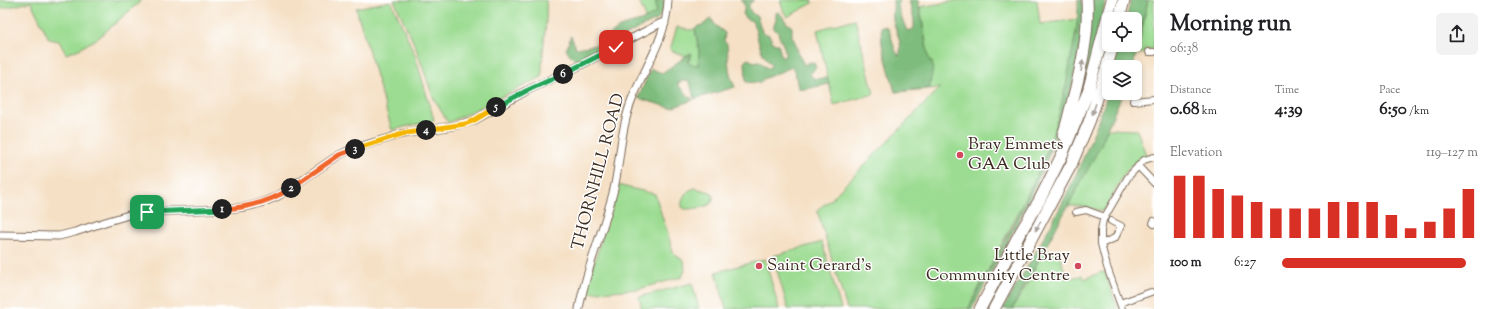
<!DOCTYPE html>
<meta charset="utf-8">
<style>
:root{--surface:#fff;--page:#f2f2f2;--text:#202124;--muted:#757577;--accent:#d93025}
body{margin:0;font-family:"Sorts Mill Goudy",serif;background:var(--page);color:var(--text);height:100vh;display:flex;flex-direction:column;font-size:15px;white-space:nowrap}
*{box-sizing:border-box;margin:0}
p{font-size:13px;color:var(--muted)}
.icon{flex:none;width:22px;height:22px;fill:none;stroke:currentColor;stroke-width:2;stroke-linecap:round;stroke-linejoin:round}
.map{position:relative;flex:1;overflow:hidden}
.panel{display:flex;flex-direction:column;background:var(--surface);width:340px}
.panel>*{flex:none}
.fabs{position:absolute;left:1102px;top:12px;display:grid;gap:8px}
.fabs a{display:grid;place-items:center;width:40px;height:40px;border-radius:6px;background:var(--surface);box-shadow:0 2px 6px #0003;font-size:20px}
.pin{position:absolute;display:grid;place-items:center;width:34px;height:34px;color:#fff;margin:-17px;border-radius:8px;box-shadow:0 2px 6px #0006}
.km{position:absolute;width:20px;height:20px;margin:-10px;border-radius:50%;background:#222;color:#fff;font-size:11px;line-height:20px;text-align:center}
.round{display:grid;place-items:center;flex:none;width:42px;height:42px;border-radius:6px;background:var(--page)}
.headline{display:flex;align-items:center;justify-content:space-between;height:68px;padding:0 16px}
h1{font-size:22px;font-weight:700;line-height:30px}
.figures{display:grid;grid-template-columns:repeat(3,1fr);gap:6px;height:68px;padding:4px 16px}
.figures div{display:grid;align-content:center}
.figures b{font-size:17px;font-weight:700}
.figures small{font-size:11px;font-weight:400}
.figures p{font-size:11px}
.chart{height:112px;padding:8px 16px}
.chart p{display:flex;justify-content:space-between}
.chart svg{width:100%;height:72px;margin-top:4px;stroke:var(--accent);stroke-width:6}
ul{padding:0 16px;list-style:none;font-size:13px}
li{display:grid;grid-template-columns:64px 48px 1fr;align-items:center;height:30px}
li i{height:10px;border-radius:5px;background:var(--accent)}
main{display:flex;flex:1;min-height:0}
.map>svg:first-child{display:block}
.green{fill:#9cdc92;stroke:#6c8358}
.forest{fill:#7dbc7c;stroke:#5c734d}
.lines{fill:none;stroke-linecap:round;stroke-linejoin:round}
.minor-casing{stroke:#7c6a58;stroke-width:8}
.tertiary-casing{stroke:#7c6a58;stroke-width:9}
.motorway-casing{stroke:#7c6a58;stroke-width:13}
.minor{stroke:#fff;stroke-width:6}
.tertiary{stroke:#fff;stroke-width:7}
.motorway{stroke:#fff;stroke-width:11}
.oneway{fill:#a79f9a}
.split-1-casing{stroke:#fff;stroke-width:8}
.split-2-casing{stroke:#fff;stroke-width:8}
.split-3-casing{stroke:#fff;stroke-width:8}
.split-4-casing{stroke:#fff;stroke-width:8}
.split-5-casing{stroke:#fff;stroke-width:8}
.split-6-casing{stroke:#fff;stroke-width:8}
.split-7-casing{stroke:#fff;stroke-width:8}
.split-1{stroke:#22a559;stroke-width:5}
.split-2{stroke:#f0652b;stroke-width:5}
.split-3{stroke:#f0652b;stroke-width:5}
.split-4{stroke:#f5b400;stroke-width:5}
.split-5{stroke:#f5b400;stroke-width:5}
.split-6{stroke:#22a559;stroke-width:5}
.split-7{stroke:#22a559;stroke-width:5}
.poi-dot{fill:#d1495b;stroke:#fff;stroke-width:1.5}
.labels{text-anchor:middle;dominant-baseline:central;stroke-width:3;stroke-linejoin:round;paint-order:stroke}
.poi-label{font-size:17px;fill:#3b2a1e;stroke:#fff;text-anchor:start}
.street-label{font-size:17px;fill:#3b2a1e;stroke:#fff}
</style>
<main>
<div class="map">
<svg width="1154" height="309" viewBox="0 0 1154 309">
<rect width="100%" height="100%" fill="#fff"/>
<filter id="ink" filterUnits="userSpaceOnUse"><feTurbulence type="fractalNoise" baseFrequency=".025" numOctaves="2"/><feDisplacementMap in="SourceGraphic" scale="8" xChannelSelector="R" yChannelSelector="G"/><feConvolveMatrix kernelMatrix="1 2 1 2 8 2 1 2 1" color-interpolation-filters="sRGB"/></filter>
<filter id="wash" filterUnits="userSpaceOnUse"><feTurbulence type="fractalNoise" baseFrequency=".012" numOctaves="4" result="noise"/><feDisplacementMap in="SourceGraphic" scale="16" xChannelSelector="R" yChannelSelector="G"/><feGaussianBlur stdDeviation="0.9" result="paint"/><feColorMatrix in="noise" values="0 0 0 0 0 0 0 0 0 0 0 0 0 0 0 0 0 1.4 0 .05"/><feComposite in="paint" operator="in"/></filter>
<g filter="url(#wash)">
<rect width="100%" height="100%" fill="#f5e0c5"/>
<path class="green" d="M0 0H142L98 38 79 49 66 54 59 41 49 39 31 2 0 9Z
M394 0H546C548 26 541 51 542 77L448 123 433 97 416 48Z
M638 0H656L657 13 645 19 644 12Z
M780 0H812L813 3 787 17 783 10Z
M960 0H1037L1040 24 1078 19 1066 91 1050 144 1041 167 1019 211 968 309H847L817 210 830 200 940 88 895 92 929 60 920 7Z
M1148 0H1154V49H1145V53L1137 54Z
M391 1 415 55 434 120 392 130 356 8Z
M855 19 874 94 834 105 817 30Z
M677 27 689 30 695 29 699 51 698 66 689 64 688 62 691 58V53L685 56 670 50Z
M1107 129 1137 130 1146 155C1123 164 1116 193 1103 211L1079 206H1068Z
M617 185 655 194 674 254 684 261 685 270 682 277 639 289 584 293 613 205Z
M695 188 710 192 713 195C713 198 713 200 712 202 709 208 691 209 685 209L682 207C681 197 686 191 695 188Z
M822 242 841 309H788L773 256Z
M1044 249 1060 256 1067 279 1083 275 1084 279 1102 272 1105 273 1118 309H1012L1025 288Z
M765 259 779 309H726L716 272Z
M692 283 699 309H642L639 297Z"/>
<path class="forest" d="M656 0H665V2L662 13 657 20 641 27 605 47 576 61 566 50 571 36 576 48 596 45 622 26 641 21 656 13Z
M741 0H754L749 4C749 10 751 14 757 16L762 32 769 35 774 44H778L782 58 785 56C787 48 779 40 778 32L773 28 776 20V13L779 12 787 23 792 27V36L795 42 799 55 804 65 810 62 814 63 816 68 810 74 814 79 828 78 829 84 805 89 798 88 795 72 792 67 763 79 760 83 746 82 745 61 748 59 754 62 759 61 767 68H770L771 64C756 49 760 38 752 21L745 18 743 15 745 6Z
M893 0H899L900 2 898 4 899 11 907 31 914 29V20L909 0H918L929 60 932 62C934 74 930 77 930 88L895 92 882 44 881 26 887 27C893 36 892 48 899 56 904 43 895 32 893 19 892 13 894 7 893 0Z
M1078 0H1083C1084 28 1079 55 1073 81 1053 163 1011 235 972 309H968C993 262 1021 215 1041 165 1056 131 1065 94 1071 57 1075 38 1079 20 1078 0Z
M1090 0H1106L1086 80 1083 77Z
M1131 0H1148L1133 67H1114L1119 45H1135V19H1126Z
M710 19H712L715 25 725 33 724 41 727 44C728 56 728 67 731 78 732 81 734 84 735 87L694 99 691 86 688 81H682L677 84 693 100 671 108 638 98 651 69 662 73 691 53 692 54 688 62 689 64 698 65 699 51 695 29 698 26 703 25Z
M1109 90V93H1123L1107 129 1101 145 1012 309H1003C1014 288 1027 269 1038 248 1067 198 1091 145 1109 90Z"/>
</g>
<g filter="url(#ink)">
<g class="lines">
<defs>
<path id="minor" d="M1149 52H1154
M1133 101 1154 99
M1138 166 1154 183
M1076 212 1086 210 1105 217
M1111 221 1121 226 1115 238 1101 244V230L1103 220 1128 177 1144 160 1154 157
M1154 221 1153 223 1154 224
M1101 244 1107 267 1122 309
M1120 303 1151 292"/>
<path id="tertiary" d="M0 235 59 236 75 232 105 222 132 214 147 212 224 209 246 207 261 203 278 196 339 155 352 149 402 134 453 126 473 121 526 91 577 67 661 23 665 24
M579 309C586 268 604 230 614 189 620 162 620 135 629 108 641 72 667 40 668 0"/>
<path id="motorway" d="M1119 19 1124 0
M1063 135C1067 125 1069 114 1072 103 1081 69 1089 35 1087 0
M980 309 1020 233 1039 201 1062 155 1088 92 1112 0
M994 309 1071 165 1089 122 1101 87 1113 45"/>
</defs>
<use href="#minor" class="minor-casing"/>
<use href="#tertiary" class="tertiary-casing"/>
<use href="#motorway" class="motorway-casing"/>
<use href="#minor" class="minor"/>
<use href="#tertiary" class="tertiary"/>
<use href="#motorway" class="motorway"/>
</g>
<defs><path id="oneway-solid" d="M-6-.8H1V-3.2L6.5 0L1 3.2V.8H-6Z"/></defs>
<g class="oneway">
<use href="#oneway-solid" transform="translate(1082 66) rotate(-80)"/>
<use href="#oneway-solid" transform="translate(1094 109) rotate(109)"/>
<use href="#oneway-solid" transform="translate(1038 226) rotate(119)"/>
</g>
</g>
<g class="lines" filter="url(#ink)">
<defs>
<path id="split-1" d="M147 212 222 209"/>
<path id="split-2" d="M222 209C247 208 270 202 291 188"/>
<path id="split-3" d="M291 188 339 155 355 149"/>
<path id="split-4" d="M355 149 402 134 426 130"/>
<path id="split-5" d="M426 130 465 124 473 121 496 107"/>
<path id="split-6" d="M496 107 526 91 563 74"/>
<path id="split-7" d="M563 74 616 47"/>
</defs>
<use href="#split-1" class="split-1-casing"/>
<use href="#split-2" class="split-2-casing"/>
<use href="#split-3" class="split-3-casing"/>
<use href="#split-4" class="split-4-casing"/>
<use href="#split-5" class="split-5-casing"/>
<use href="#split-6" class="split-6-casing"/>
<use href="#split-7" class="split-7-casing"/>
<use href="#split-1" class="split-1"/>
<use href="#split-2" class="split-2"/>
<use href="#split-3" class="split-3"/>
<use href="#split-4" class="split-4"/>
<use href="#split-5" class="split-5"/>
<use href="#split-6" class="split-6"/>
<use href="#split-7" class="split-7"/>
</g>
<g class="poi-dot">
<circle cx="960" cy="155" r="4"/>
<circle cx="759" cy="266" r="4"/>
<circle cx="1078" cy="266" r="4"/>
</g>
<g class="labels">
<g class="poi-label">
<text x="968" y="145">Bray Emmets<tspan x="968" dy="20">GAA Club</tspan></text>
<text x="1070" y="256" text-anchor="end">Little Bray<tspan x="1070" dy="20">Community Centre</tspan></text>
<text x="767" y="266">Saint Gerard's</text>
</g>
<g class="street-label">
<text transform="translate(599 172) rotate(-75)">THORNHILL ROAD</text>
</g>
</g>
</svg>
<div class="fabs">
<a><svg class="icon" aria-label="locate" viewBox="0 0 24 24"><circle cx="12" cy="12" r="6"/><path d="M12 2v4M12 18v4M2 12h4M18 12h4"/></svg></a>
<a><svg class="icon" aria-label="layers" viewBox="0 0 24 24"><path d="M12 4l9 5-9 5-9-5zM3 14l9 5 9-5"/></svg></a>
</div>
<div class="pin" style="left:147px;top:212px;background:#1e9e55"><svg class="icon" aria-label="arrive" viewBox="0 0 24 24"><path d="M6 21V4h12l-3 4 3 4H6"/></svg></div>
<div class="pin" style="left:616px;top:47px;background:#d93025"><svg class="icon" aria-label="check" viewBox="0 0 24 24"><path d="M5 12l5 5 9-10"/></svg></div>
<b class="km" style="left:222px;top:209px">1</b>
<b class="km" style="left:291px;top:188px">2</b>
<b class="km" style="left:355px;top:149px">3</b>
<b class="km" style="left:426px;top:130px">4</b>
<b class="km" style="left:496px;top:107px">5</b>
<b class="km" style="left:563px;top:74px">6</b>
</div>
<section class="panel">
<div class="headline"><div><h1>Morning run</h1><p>06:38</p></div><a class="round"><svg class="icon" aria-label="share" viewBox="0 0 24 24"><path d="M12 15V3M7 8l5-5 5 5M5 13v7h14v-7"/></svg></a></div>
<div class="figures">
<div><p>Distance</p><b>0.68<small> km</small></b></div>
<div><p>Time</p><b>4:39</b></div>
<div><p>Pace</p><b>6:50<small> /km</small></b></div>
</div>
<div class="chart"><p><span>Elevation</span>119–127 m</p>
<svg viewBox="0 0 160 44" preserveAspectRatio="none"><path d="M5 44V6M15 44V6M25 44V14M35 44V18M45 44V22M55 44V26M65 44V26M75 44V26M85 44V22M95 44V22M105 44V22M115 44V30M125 44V38M135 44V34M145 44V26M155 44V14"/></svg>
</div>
<ul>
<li><b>100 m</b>6:27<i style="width:94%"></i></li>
</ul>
</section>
</main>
